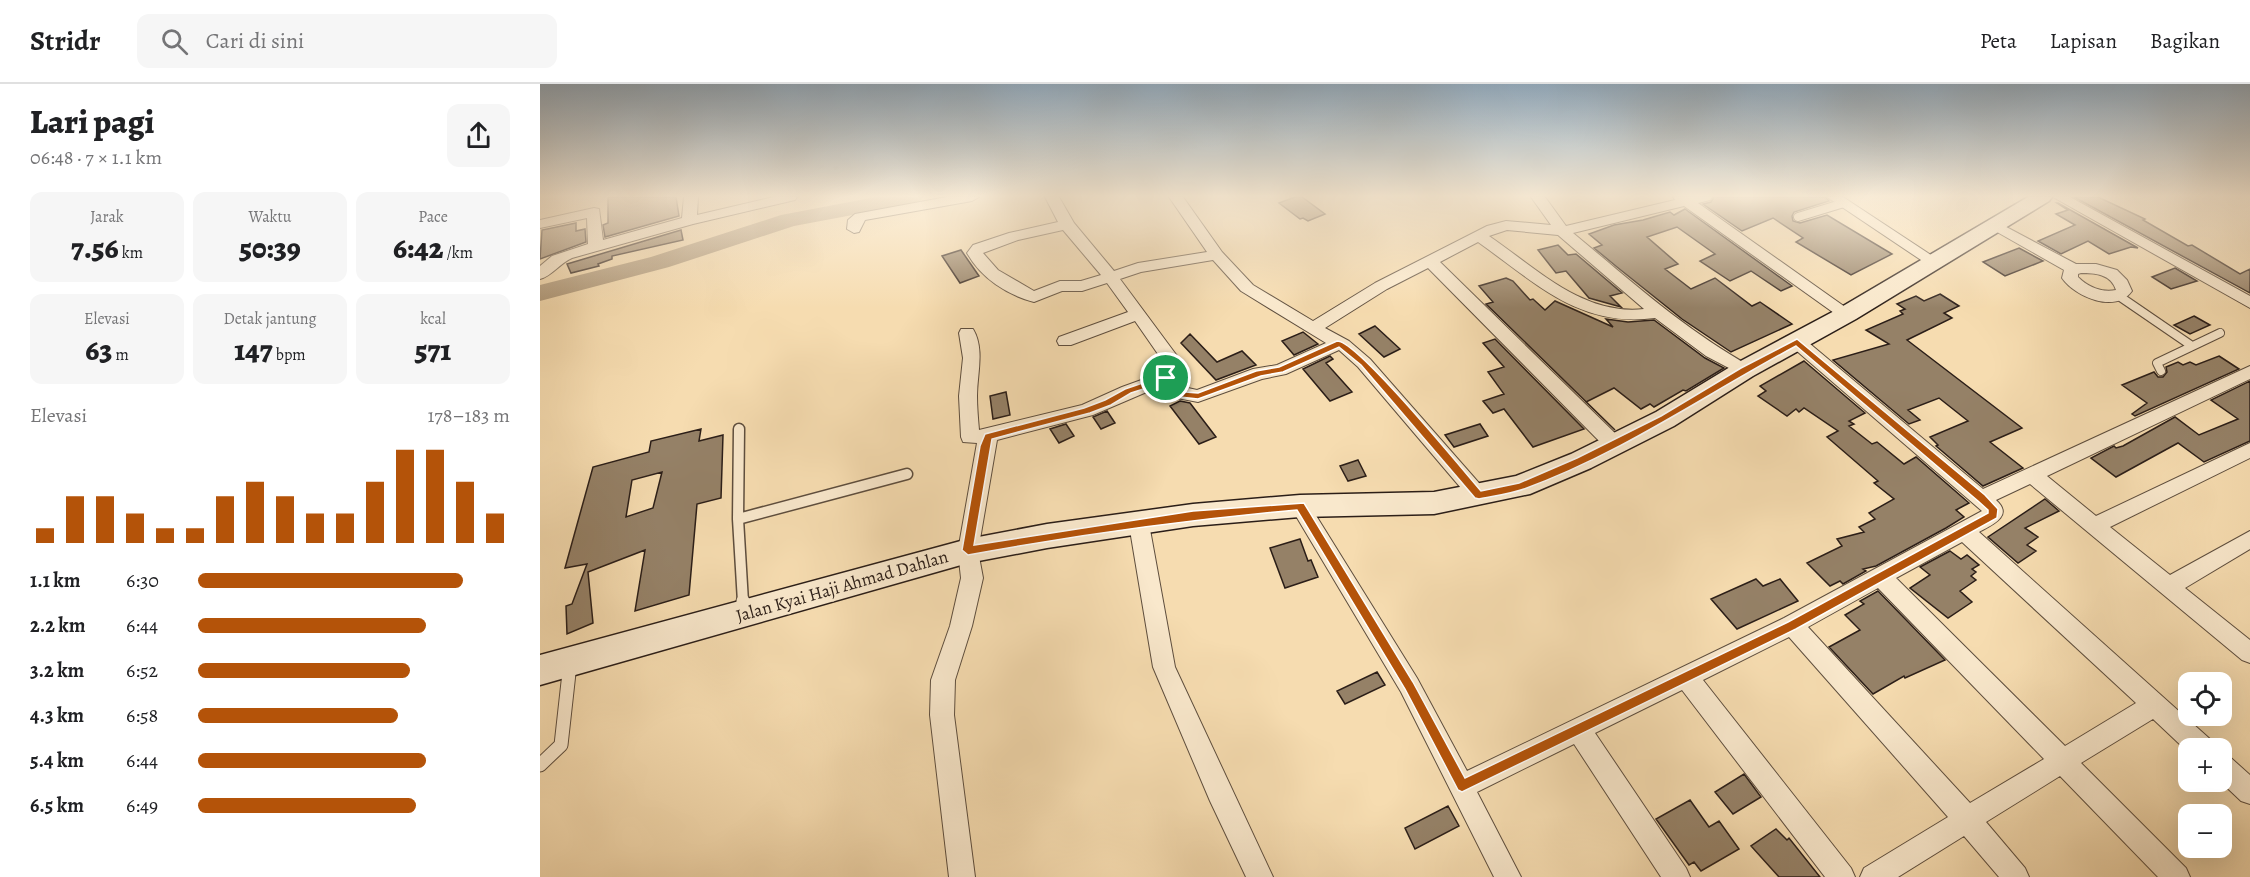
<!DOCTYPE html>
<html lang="id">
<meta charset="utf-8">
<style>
:root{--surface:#fff;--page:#f6f6f6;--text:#202124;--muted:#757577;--line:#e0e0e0;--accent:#b45309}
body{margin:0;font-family:Alegreya,serif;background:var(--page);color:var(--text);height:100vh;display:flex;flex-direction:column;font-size:22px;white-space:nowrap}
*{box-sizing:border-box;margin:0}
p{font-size:20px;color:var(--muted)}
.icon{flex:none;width:33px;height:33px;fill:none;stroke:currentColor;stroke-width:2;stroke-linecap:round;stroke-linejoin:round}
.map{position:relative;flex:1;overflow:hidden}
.side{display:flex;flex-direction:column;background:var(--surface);width:540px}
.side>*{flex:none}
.buttons{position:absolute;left:1638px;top:588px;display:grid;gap:12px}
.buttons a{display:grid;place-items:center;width:54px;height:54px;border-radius:12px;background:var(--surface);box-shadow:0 6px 24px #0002;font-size:30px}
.pin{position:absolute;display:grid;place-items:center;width:51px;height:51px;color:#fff;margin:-26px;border:3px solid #fff;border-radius:50%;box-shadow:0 2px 6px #0007}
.round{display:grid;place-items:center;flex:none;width:63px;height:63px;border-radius:12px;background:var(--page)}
.head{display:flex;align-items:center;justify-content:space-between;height:102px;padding:0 30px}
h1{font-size:33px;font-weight:800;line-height:45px}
.stats{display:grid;grid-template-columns:repeat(3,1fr);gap:9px;height:102px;padding:6px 30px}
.stats div{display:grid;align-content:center;border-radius:12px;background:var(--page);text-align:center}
.stats b{font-size:30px;font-weight:800}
.stats small{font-size:16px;font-weight:400}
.stats p{font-size:16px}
.chart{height:168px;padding:12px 30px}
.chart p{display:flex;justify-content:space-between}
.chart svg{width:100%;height:108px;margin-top:6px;stroke:var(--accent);stroke-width:6}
ul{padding:0 30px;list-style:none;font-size:20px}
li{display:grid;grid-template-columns:96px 72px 1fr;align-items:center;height:45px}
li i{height:15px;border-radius:8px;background:var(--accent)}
header{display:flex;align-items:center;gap:36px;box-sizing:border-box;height:84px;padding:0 30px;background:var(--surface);border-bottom:2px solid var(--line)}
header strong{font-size:28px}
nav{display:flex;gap:33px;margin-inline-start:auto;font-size:21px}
.search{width:420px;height:54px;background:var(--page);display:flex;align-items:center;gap:15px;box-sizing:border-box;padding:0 21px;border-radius:12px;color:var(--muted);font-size:22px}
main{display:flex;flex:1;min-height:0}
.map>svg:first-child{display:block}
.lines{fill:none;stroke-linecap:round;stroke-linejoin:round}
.river{fill:#b19b7c;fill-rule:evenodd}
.building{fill:#958167;stroke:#2b1e18;stroke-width:1.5;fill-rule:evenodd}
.lane-far2-casing{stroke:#5e4e3e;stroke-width:10}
.lane-far1-casing{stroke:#5e4e3e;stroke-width:13}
.lane-casing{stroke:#5e4e3e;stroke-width:15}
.street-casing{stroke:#5e4e3e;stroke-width:2}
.secondary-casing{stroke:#2b1e18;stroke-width:3}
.lane-far2{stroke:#f9e8cc;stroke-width:8}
.lane-far1{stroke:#f9e8cc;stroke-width:10}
.lane{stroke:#f9e8cc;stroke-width:13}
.street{fill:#f9e8cc;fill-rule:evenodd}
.secondary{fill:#f9e8cc;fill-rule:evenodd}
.route{fill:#b45309;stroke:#fff;stroke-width:1.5;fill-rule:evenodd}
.labels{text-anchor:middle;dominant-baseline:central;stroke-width:4.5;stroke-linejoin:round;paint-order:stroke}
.street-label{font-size:18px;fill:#2b1e18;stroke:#f9e8cc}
</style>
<header>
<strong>Stridr</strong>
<div class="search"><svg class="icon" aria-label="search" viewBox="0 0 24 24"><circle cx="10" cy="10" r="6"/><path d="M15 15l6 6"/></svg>Cari di sini</div>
<nav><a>Peta</a><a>Lapisan</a><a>Bagikan</a></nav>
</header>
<main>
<section class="side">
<div class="head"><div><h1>Lari pagi</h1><p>06:48 · 7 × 1.1 km</p></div><a class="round"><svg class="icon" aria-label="share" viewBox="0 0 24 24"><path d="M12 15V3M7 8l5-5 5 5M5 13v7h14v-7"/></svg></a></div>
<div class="stats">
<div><p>Jarak</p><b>7.56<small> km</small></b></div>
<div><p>Waktu</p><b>50:39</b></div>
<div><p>Pace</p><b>6:42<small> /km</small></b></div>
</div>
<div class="stats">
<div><p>Elevasi</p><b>63<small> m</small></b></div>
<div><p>Detak jantung</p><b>147<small> bpm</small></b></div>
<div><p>kcal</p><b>571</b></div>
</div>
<div class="chart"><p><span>Elevasi</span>178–183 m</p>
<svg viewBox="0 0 160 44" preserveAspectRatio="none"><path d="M5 44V38M15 44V25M25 44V25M35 44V32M45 44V38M55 44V38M65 44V25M75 44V19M85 44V25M95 44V32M105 44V32M115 44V19M125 44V6M135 44V6M145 44V19M155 44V32"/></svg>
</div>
<ul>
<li><b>1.1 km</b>6:30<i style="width:85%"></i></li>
<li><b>2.2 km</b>6:44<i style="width:73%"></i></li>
<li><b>3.2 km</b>6:52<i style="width:68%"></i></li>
<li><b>4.3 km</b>6:58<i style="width:64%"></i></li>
<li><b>5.4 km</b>6:44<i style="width:73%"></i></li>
<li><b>6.5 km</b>6:49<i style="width:70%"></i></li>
</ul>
</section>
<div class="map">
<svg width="1710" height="793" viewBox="0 0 1710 793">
<rect width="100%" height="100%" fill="#f6dcb0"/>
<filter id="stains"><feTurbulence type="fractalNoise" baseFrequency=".00333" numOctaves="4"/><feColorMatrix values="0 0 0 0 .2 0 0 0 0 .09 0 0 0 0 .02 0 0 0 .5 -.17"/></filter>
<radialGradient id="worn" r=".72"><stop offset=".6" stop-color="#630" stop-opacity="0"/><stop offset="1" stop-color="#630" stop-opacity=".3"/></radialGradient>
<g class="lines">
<path class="river" d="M336 113H383L379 118 371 120 254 142 129 183 0 217V201L111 173 241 131Z"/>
</g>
<path class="building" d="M68 113H136L139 132 65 153 63 141 68 139Z
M755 113H762L785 130 768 137 763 134 760 135 739 119Z
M1174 113H1285L1289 117 1254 128 1252 132 1253 137 1260 139 1287 131 1352 170 1311 191 1256 158 1263 154 1233 134 1202 147 1163 120 1171 118Z
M1534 113H1558L1605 135 1603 136 1648 162 1652 161 1700 190 1710 185V209Z
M1517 119H1518L1598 164 1591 163 1569 170 1548 157 1521 170 1498 157 1535 141 1516 130 1528 126Z
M1145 125 1252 202 1241 207 1211 187 1190 197 1160 177 1175 170 1137 143 1107 153 1138 180 1125 185 1151 205 1175 194 1212 222 1220 218 1252 240 1191 268 1142 235 1077 183 1054 164 1062 161 1049 150 1074 141 1103 136 1130 128 1134 131Z
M36 139V147L45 145 46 158 0 175 2 146Z
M141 146 143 156 72 172V175L58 180 59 182 31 189 27 180Z
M1018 161 1028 171 1036 170 1082 209 1070 212 1081 223 1049 214 1026 187 1016 189 998 166Z
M1479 164 1503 177 1465 192 1443 178Z
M421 166 439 192 420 199 402 172Z
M1635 184 1657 197 1631 205 1612 193Z
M966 194 973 197 990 216 993 215 1005 226 1015 217 1073 243 1066 235 1088 238 1114 236 1165 274 1184 284 1146 307 1143 306 1114 323 1110 320 1101 325 1074 304 1046 318 1075 346 946 220 953 218 939 202Z
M1400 210 1419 222 1404 229 1412 234 1367 256 1482 344 1450 358 1483 384 1443 402 1396 362 1398 361 1390 353 1428 337 1399 314 1368 326 1380 336 1369 340 1293 276 1349 260 1326 246 1363 230 1360 227 1365 225 1357 220 1376 212 1384 217Z
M1654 232 1670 241 1650 250 1634 241Z
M835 242 860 265 844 273 819 250Z
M763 248 778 260 754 271 742 257Z
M650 250 677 278 702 267 716 281 676 296 641 259Z
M955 255 1044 345 993 363 964 325 953 329 943 317 964 310 948 288 964 283 943 259Z
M790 272 793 275 786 279 812 308 790 317 763 285Z
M1679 272 1699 285 1595 332 1592 330 1607 319 1582 301 1614 288 1618 293H1623L1627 288 1626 283 1638 278 1643 281 1650 278 1656 281Z
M1264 277 1325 329 1309 337 1314 340 1309 342 1332 360 1337 358 1364 380 1376 373 1429 419 1416 426 1424 433 1406 444 1336 482 1323 485 1326 487 1303 500 1300 497 1290 502 1267 479 1302 462 1297 455 1324 448 1319 443 1335 435 1329 429 1354 415 1334 399 1338 397 1287 353 1298 347 1264 324 1259 328 1256 325 1247 332 1218 312 1226 307 1220 302Z
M1710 297V357L1664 378 1638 359 1576 393 1551 374 1574 362 1576 364 1583 362 1635 333 1659 351 1698 335 1671 316Z
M466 308 470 331 453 335 450 312Z
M640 317 650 319 676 353 659 360 630 322Z
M567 327 575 339 561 345 553 333Z
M526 340 534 352 519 359 510 345Z
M940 340 948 352 914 363 905 351Z
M161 345 159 357 183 351 181 414 157 420 149 511 95 527 105 466 48 488 53 539 27 550 26 522 32 520 47 480 25 484 53 383 109 368 111 357ZM122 388 113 424 86 433 92 396Z
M818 376 826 392 808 397 800 382Z
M1505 415 1519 427 1485 444 1498 453 1487 461 1496 467 1478 479 1448 453Z
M760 455 768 477 771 476 778 493 745 504 730 464Z
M1410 467 1421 475 1427 471 1439 481 1432 485 1436 488 1431 492 1436 496 1420 507 1432 518 1408 534 1370 504 1390 491 1380 483Z
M1216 495 1223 502 1240 495 1258 517 1197 545 1171 515Z
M1338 507 1405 576 1365 594 1364 592 1333 610 1289 563 1320 546 1305 531 1324 520 1320 517Z
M837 588 845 601 805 620 797 607Z
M1204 690 1221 713 1193 730 1175 708Z
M1150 716 1169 743 1179 737 1199 765 1161 787 1154 778 1149 781 1116 735Z
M908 722 919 742 875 765 865 744Z
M1236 745 1247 756 1249 754 1280 793H1239L1211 762Z"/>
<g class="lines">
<defs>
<path id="lane-far2" d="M1258 133 1304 119
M1579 212 1652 262
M1621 287 1617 279 1680 249"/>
<path id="lane-far1" d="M199 345 198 435 203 518
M198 435 367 390"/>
<path id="lane" d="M203 517 204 531
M0 681 21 661 30 580"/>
<path id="street" d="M144 113H158L157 131 234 113H257L255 116 153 140 32 174C20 179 12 192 0 195V182L12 172 48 160 47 134 0 144V136L54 124 59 125 63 156 142 134Z
M407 113H439L432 117 325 136 319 148 314 149 307 145 308 136 315 130Z
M505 113H519L534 139 574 187 598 179 667 168 629 113H643L682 168 713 201 773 237 835 199 947 142 966 137 1011 141 991 113H1005L1026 142 1135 116 1133 113H1172L1170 116 1158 119 1315 230 1313 234H1301L1144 122 1033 149C1090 196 1145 246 1210 282L1213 286 1210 290 1204 292 1166 272 1115 234C1039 244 996 199 938 158L900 178 1081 355 1083 360 1081 365 1074 367 1067 365 888 184 847 205 785 244 809 257 830 275 946 407 949 412 946 417 939 420 932 417 818 283 799 266 746 290 722 295 658 318 637 314 623 301 553 331 457 356 438 467 443 494 432 542 415 596 414 631 435 793H409L390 631 391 596 410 542 421 494 418 467 437 359 423 358 421 353 419 312 423 274 419 249 421 245H433C445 265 437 290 437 312 437 323 438 335 439 346L542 321 582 303 629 286 595 237 531 261H519L517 257 519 253 588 228 567 199 542 207H522L494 218C467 211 441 194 427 169L433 161 469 149 518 138ZM523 146 561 191 541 197H520L494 207 458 186 443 169 478 156ZM967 146 1018 151 1104 225C1043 232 996 184 949 152ZM673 176 701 207 786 259 737 281 713 285 657 306 648 304 638 295 646 292 649 288 646 284 580 195 601 188Z
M1287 113H1303L1400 177 1392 182 1387 180Z
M1513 113H1530L1710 212V224Z
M1455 137 1536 180H1556L1577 186 1587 196 1592 207C1576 230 1535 213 1522 194L1524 186 1450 144 1448 141ZM1541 189C1555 189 1571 190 1576 206 1562 209 1548 203 1538 193V190Z
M1257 252 1263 254 1443 405 1710 282V295L1507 392 1556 432 1710 359V374L1570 443 1630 491 1710 447V465L1645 504 1710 556V579L1702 576 1490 400 1456 416C1474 432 1452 441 1439 448L1671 656 1674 664H1648V668L1613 635 1541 679 1646 784 1650 793H1618L1520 692 1446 738 1485 784 1489 793H1459L1424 752 1358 793H1320L1324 784 1408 733 1249 553 1163 596 1311 784 1315 793H1285L1142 606 1055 649 1146 784 1150 793H1121L1034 660 937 708 981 793H954L861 608 750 422 753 417 760 414 767 417 877 594 927 687 1244 534 1442 427 1251 262 1249 258 1251 254ZM1422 458 1596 619 1525 662 1356 494ZM1338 504 1504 675 1430 719 1268 543Z
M599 432 606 434 609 440 635 583 733 793H706L670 717 613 583 589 440 592 434Z
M1682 670 1691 674 1710 691V720L1701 717 1681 698Z"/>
<path id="secondary" d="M1488 113H1512L1509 117 1316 235 1213 292 1134 342 1051 384 990 410 894 430 760 433 653 442 507 464 428 479 0 601V571L428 455 507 440 653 420 760 411 894 408 976 392 1031 370 1116 328 1195 280 1298 225Z"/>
</defs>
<use href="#lane-far2" class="lane-far2-casing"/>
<use href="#lane-far1" class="lane-far1-casing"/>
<use href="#lane" class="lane-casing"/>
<use href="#street" class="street-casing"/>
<use href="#secondary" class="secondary-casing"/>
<use href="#lane-far2" class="lane-far2"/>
<use href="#lane-far1" class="lane-far1"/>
<use href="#lane" class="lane"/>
<use href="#street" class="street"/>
<use href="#secondary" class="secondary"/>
</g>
<linearGradient id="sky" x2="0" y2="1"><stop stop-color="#92aabd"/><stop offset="0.5" stop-color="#fbefdb"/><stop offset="1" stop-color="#fbefdb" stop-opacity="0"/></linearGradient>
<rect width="1710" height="224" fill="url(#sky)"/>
<path class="route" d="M1257 255 1445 411 1458 425 1457 434 1256 545 922 708 918 706 865 605 757 426C647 436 537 451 428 471L422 466 440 362 445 350 544 324 565 316 585 305 626 291 645 308 658 309 716 287 739 283 797 257C817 256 922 385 941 407L979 399 1037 374 1121 332 1201 284ZM1256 262 1438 417 1448 426V429L1248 538 925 694 873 598 764 419 653 427 434 461 452 355 550 329 571 321 591 309 625 298 640 313 658 315 721 292 743 288 799 263 821 281 935 414 939 415C954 412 970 410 984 405 1081 370 1166 310 1256 262Z"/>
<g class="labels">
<g class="street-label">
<text transform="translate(302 502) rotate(-16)">Jalan Kyai Haji Ahmad Dahlan</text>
</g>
</g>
<rect width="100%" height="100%" filter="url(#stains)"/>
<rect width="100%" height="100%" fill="url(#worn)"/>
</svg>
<div class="buttons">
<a><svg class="icon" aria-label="locate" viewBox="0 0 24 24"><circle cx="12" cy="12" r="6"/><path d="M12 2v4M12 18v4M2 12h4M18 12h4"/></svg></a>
<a>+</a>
<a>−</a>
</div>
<div class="pin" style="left:626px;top:294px;background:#1e9e55"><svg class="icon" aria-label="arrive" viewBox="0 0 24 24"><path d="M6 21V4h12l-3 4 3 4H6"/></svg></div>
</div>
</main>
